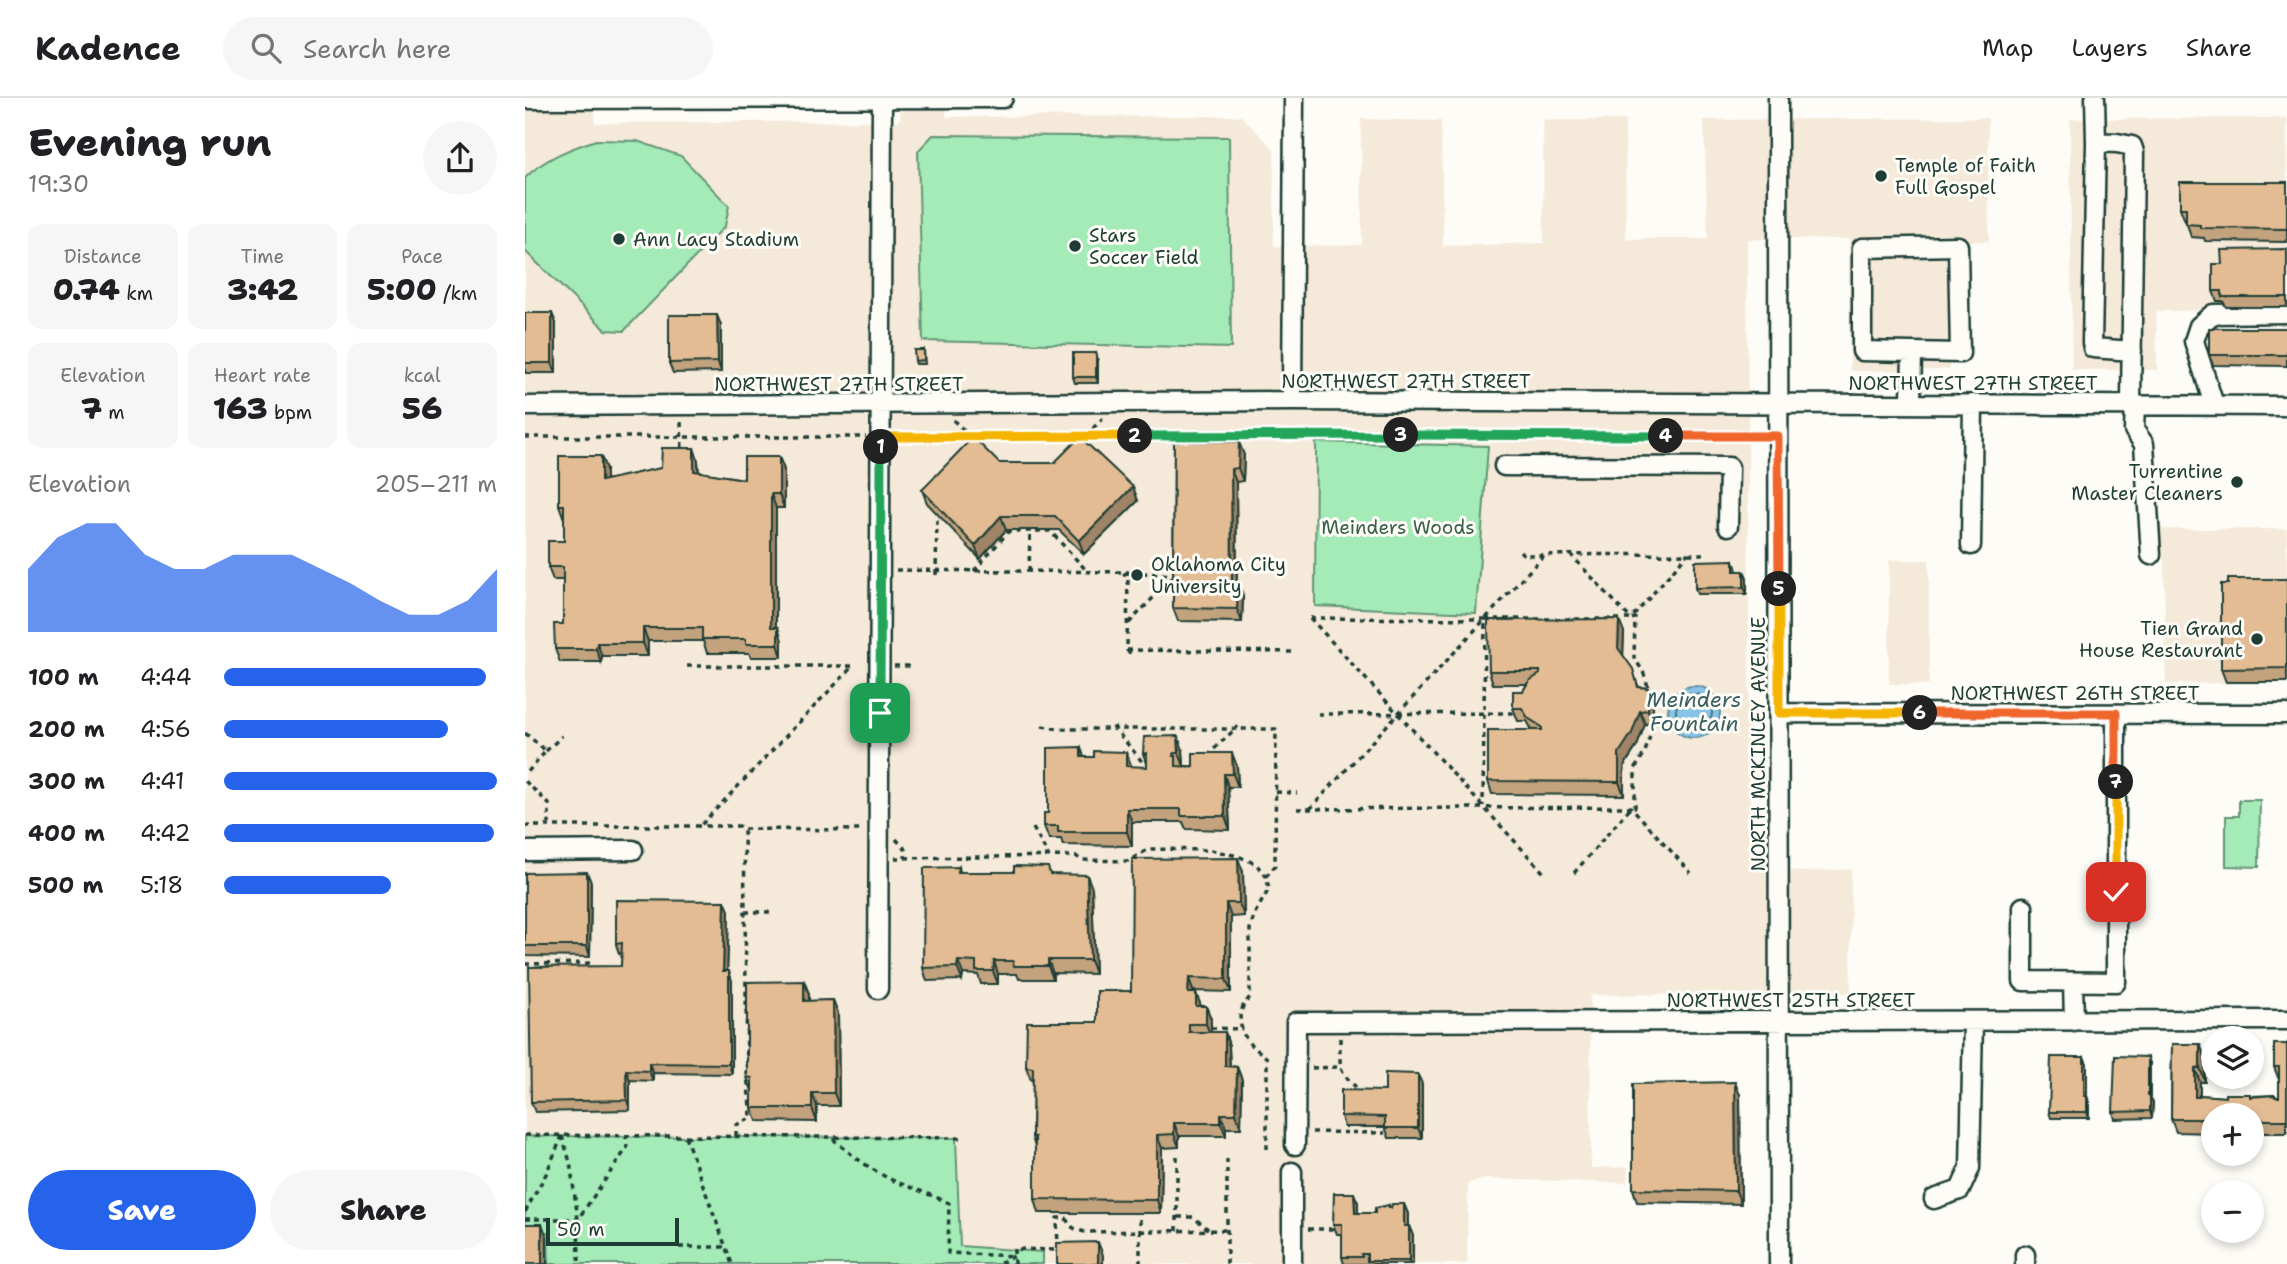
<!DOCTYPE html>
<meta charset="utf-8">
<style>
:root{--surface:#fff;--page:#f6f6f6;--text:#202124;--muted:#757577;--line:#e0e0e0;--accent:#2563eb}
body{margin:0;font-family:"Shantell Sans",sans-serif;background:var(--page);color:var(--text);height:100vh;display:flex;flex-direction:column;font-size:26px;white-space:nowrap}
*{box-sizing:border-box;margin:0}
p{font-size:23px;color:var(--muted)}
.icon{flex:none;width:38px;height:38px;fill:none;stroke:currentColor;stroke-width:2;stroke-linecap:round;stroke-linejoin:round}
.map{position:relative;flex:1;overflow:hidden}
.details{display:flex;flex-direction:column;background:var(--surface);width:525px}
.details>*{flex:none}
.fabs{position:absolute;left:1676px;top:928px;display:grid;gap:14px}
.fabs a{display:grid;place-items:center;width:63px;height:63px;border-radius:50%;background:var(--surface);box-shadow:0 4px 10px #0003;font-size:35px}
.scale{position:absolute;left:21px;bottom:18px;width:133px;box-sizing:border-box;padding-left:7px;border:4px solid #1f3d34;border-top:0;font-size:19px;line-height:24px;white-space:nowrap;color:#1f3d34;-webkit-text-stroke:5px #fdfcf7;paint-order:stroke}
.pin{position:absolute;display:grid;place-items:center;width:60px;height:60px;color:#fff;margin:-30px;border-radius:14px;box-shadow:0 4px 10px #0006}
.km{position:absolute;width:35px;height:35px;margin:-18px;border-radius:50%;background:#222;color:#fff;font-size:19px;line-height:35px;text-align:center}
.round{display:grid;place-items:center;flex:none;width:74px;height:74px;border-radius:37px;background:var(--page)}
.summary{display:flex;align-items:center;justify-content:space-between;height:119px;padding:0 28px}
h1{font-size:38px;font-weight:800;line-height:52px}
.stats{display:grid;grid-template-columns:repeat(3,1fr);gap:10px;height:119px;padding:7px 28px}
.stats div{display:grid;align-content:center;border-radius:14px;background:var(--page);text-align:center}
.stats b{font-size:30px;font-weight:800}
.stats small{font-size:19px;font-weight:400}
.stats p{font-size:19px}
.chart{height:196px;padding:14px 28px}
.chart p{display:flex;justify-content:space-between}
.chart svg{width:100%;height:126px;margin-top:7px;fill:var(--accent);opacity:.7}
.action{display:flex;gap:14px;margin-top:auto;padding:14px 28px}
.action a{flex:1;height:80px;border-radius:42px;background:var(--accent);color:#fff;font-size:28px;font-weight:800;line-height:80px;text-align:center}
.action a+a{background:var(--page);color:var(--text)}
ul{padding:0 28px;list-style:none;font-size:23px}
li{display:grid;grid-template-columns:112px 84px 1fr;align-items:center;height:52px}
li i{height:18px;border-radius:9px;background:var(--accent)}
header{display:flex;align-items:center;gap:42px;box-sizing:border-box;height:98px;padding:0 35px;background:var(--surface);border-bottom:2px solid var(--line)}
header strong{font-size:33px}
nav{display:flex;gap:38px;margin-inline-start:auto;font-size:24px}
.search{width:490px;height:63px;background:var(--page);display:flex;align-items:center;gap:18px;box-sizing:border-box;padding:0 24px;border-radius:38px;color:var(--muted);font-size:26px}
main{display:flex;flex:1;min-height:0}
.map>svg:first-child{display:block}
.built{fill:#f5e9d9}
.green{fill:#a5ebb8;stroke:#629476;stroke-width:2}
.water{fill:#88c4e8;stroke:#5e8ea0;stroke-width:2}
.lines{fill:none;stroke-linecap:round;stroke-linejoin:round}
.shore{stroke:#49737c;stroke-width:2}
.minor-casing{stroke:#1f3d34;stroke-width:23}
.path{stroke:#1f3d34;stroke-width:3.5;stroke-dasharray:5 5;stroke-linecap:butt}
.minor{stroke:#fdfcf7;stroke-width:18}
.wall{fill:#c3a27e;stroke:#1f3d34;stroke-width:2}
.shaded-wall{fill:#9f8467;stroke:#1f3d34;stroke-width:2}
.building{fill:#e3bc93;stroke:#1f3d34;stroke-width:2}
.split-1-casing{stroke:#fff;stroke-width:14}
.split-2-casing{stroke:#fff;stroke-width:14}
.split-3-casing{stroke:#fff;stroke-width:14}
.split-4-casing{stroke:#fff;stroke-width:14}
.split-5-casing{stroke:#fff;stroke-width:14}
.split-6-casing{stroke:#fff;stroke-width:14}
.split-7-casing{stroke:#fff;stroke-width:14}
.split-8-casing{stroke:#fff;stroke-width:14}
.split-1{stroke:#22a559;stroke-width:9}
.split-2{stroke:#f5b400;stroke-width:9}
.split-3{stroke:#22a559;stroke-width:9}
.split-4{stroke:#22a559;stroke-width:9}
.split-5{stroke:#f0652b;stroke-width:9}
.split-6{stroke:#f5b400;stroke-width:9}
.split-7{stroke:#f0652b;stroke-width:9}
.split-8{stroke:#f5b400;stroke-width:9}
.poi-dot{fill:#1f3d34;stroke:#fdfcf7;stroke-width:2.5}
.labels{text-anchor:middle;dominant-baseline:central;stroke-width:6;stroke-linejoin:round;paint-order:stroke}
.poi-label{font-size:19px;fill:#1f3d34;stroke:#fdfcf7;text-anchor:start}
.street-label{font-size:19px;fill:#1f3d34;stroke:#fdfcf7}
.park-label{font-size:19px;fill:#3a604e;stroke:#fdfcf7}
.water-label{font-size:21px;font-style:italic;fill:#395f61;stroke:#fdfcf7}
</style>
<header>
<strong>Kadence</strong>
<div class="search"><svg class="icon" aria-label="search" viewBox="0 0 24 24"><circle cx="10" cy="10" r="6"/><path d="M15 15l6 6"/></svg>Search here</div>
<nav><a>Map</a><a>Layers</a><a>Share</a></nav>
</header>
<main>
<section class="details">
<div class="summary"><div><h1>Evening run</h1><p>19:30</p></div><a class="round"><svg class="icon" aria-label="share" viewBox="0 0 24 24"><path d="M12 15V3M7 8l5-5 5 5M5 13v7h14v-7"/></svg></a></div>
<div class="stats">
<div><p>Distance</p><b>0.74<small> km</small></b></div>
<div><p>Time</p><b>3:42</b></div>
<div><p>Pace</p><b>5:00<small> /km</small></b></div>
</div>
<div class="stats">
<div><p>Elevation</p><b>7<small> m</small></b></div>
<div><p>Heart rate</p><b>163<small> bpm</small></b></div>
<div><p>kcal</p><b>56</b></div>
</div>
<div class="chart"><p><span>Elevation</span>205–211 m</p>
<svg viewBox="0 0 160 44" preserveAspectRatio="none"><path d="M0 44V22L10 11L20 6L30 6L40 17L50 22L60 22L70 17L80 17L90 17L100 22L110 27L120 33L130 38L140 38L150 33L160 22V44z"/></svg>
</div>
<ul>
<li><b>100 m</b>4:44<i style="width:96%"></i></li>
<li><b>200 m</b>4:56<i style="width:82%"></i></li>
<li><b>300 m</b>4:41<i style="width:100%"></i></li>
<li><b>400 m</b>4:42<i style="width:99%"></i></li>
<li><b>500 m</b>5:18<i style="width:61%"></i></li>
</ul>
<div class="action"><a>Save</a><a>Share</a></div>
</section>
<div class="map">
<svg width="1762" height="1166" viewBox="0 0 1762 1166">
<rect width="100%" height="100%" fill="#fdfcf7"/>
<filter id="ink" filterUnits="userSpaceOnUse"><feTurbulence type="fractalNoise" baseFrequency=".0143" numOctaves="2"/><feDisplacementMap in="SourceGraphic" scale="14" xChannelSelector="R" yChannelSelector="G"/><feConvolveMatrix kernelMatrix="1 2 1 2 8 2 1 2 1" color-interpolation-filters="sRGB"/></filter>
<g filter="url(#ink)">
<path class="built" d="M0 0H70V25L375 23 376 0H421V19L716 18 749 51V148L837 147 836 21 916 23 918 148 1019 145 1018 22H1100L1101 141H1183L1179 22 1463 20 1464 143H1424V272L1325 273 1324 141H1222L1225 768 1276 774 1326 771V895L1065 897 1066 1070 1103 1069 1102 1085 962 1081 943 1085 942 1166H0Z
M1762 20V212L1631 213 1632 272H1547L1545 21Z
M1632 431H1762V584L1641 586 1639 460 1631 459Z
M1364 462H1404V587L1364 586Z"/>
<path class="green" d="M408 37 704 39 706 250 398 243 393 53Z
M71 42 112 43 156 58 204 108 200 128 99 233 81 232 0 153V80C20 60 44 51 71 42Z
M791 344 963 348 951 515 790 508Z
M1714 702H1735L1734 769 1701 768V718H1714Z
M0 1038 431 1040 435 1148 518 1154V1166H24L23 1134 0 1135Z"/>
<path class="water" d="M1143 614a26 26 0 1 1 52 0a26 26 0 1 1-52 0Z"/>
<g class="lines">
<path class="shore" d="M1151 614a18 18 0 1 1 36 0a18 18 0 1 1-36 0Z"/>
<defs>
<path id="minor" d="M1253 0 1254 1166
M1570 0 1571 44 1592 45 1607 48 1609 54 1606 306
M0 1 478 0
M1571 44 1567 245 1568 250 1607 253
M767 303 769 0
M1386 306 1387 254 1435 255 1433 148 1337 150V253L1387 254
M1610 306 1609 332 1619 346 1626 457
M1689 307 1669 243 1674 228 1688 216 1762 215
M0 308 767 303 1762 308
M979 368 1204 369 1203 428
M1446 447 1448 306
M1254 615 1762 616
M0 753 108 752
M1498 809V883L1591 884V616
M1548 884 1549 923
M353 891 357 0
M770 1047 771 924 1762 922
M1409 1101 1435 1092 1445 1070 1448 923
M1500 1157V1166
M767 1166V1074"/>
</defs>
<use href="#minor" class="minor-casing"/>
<path class="path" d="M428 322 445 338
M156 324 157 354
M0 339H341
M373 339 772 336 1237 338
M554 345 578 320
M995 453 999 457 1177 456 1180 454
M1045 456 1106 521 1110 520 1109 560 1118 573 1126 598 1133 601
M371 472 603 474 602 552 606 558
M449 473 484 433H525L562 473
M504 473 505 433
M411 477 412 421
M598 477 603 474 650 477
M785 520 960 521 958 708
M785 520 1019 775
M960 521H1106L1163 455
M604 525 650 477
M602 552 772 554
M162 568H328L175 728
M369 568H388
M793 616 993 615
M517 628 534 631H751L750 768 741 778
M589 628 590 631 620 667
M0 635 21 653 0 677
M21 653 37 638
M682 658 713 628
M0 683 24 706V726
M751 694 772 695
M772 711 1106 709 1166 775
M785 711 1019 457
M0 728H214L219 731 337 732
M508 730 524 759
M371 741 381 752 380 760
M370 760 551 758 556 762 603 763 624 751 686 752 713 758 731 766 741 778 744 791 730 815 725 831V899L718 908 715 918 716 928 719 937 725 946 742 960V1051
M1049 775 1106 709H1110V671L1120 654 1128 628 1132 627
M220 814H247
M0 866 70 865
M686 930 717 931
M815 940C815 973 812 971 836 994
M787 970 814 969
M787 1034 860 1035
M0 1037 438 1040
M37 1038 45 1064 53 1121 102 1050 101 1039
M160 1038 207 1166
M211 1038V1027L226 1020 222 975 219 731
M308 1041C325 1056 346 1072 367 1082 386 1090 405 1096 424 1105L423 1155 489 1158 473 1166
M0 1114 21 1076 37 1038
M653 1119H668L683 1131
M0 1121H53L54 1166
M783 1131H812
M652 1133V1054
M154 1149H201
M489 1166V1151L533 1152 532 1120H541C545 1130 551 1132 560 1134L703 1132
M615 1166V1121
M702 1166V1057"/>
<use href="#minor" class="minor"/>
</g>
<path class="wall" d="M1762 84V144L1680 143 1679 140 1666 139 1661 123H1660L1655 110Z
M1762 151V209H1701L1698 203H1692L1688 193 1697 166Z
M0 215 31 225V275H0Z
M196 227V274L148 275 144 265Z
M1762 231V268L1688 267 1684 257Z
M399 252 400 266H391L390 263Z
M571 255 573 262V285H550L548 279Z
M649 343 719 357 718 383 711 384 712 484 718 498 717 524 653 523 648 510Z
M169 350 173 363 174 374 219 381 254 359 259 372V410H251V529L257 543V559H226L224 555H182L178 543H123V558H77L76 564H35L30 551 38 526V482H28L23 469 39 443V421L34 407 81 371V382L136 370Z
M474 365 608 389 613 403 559 456 534 432H481L455 461 402 405 397 392Z
M1209 462 1212 473H1219L1222 480V496H1172L1170 490Z
M1762 481V584H1701L1696 571Z
M1099 534 1098 557 1114 589 1123 590 1128 603V625L1120 626 1112 648 1099 668V697L967 696 963 683 1007 632 1002 623H993L988 610 1002 586H968L964 573Z
M556 649 559 659 606 667V669H622V665L618 656 658 652 659 668H712L713 689H703L705 732 661 731 658 724H607V748L538 747 536 741H524L519 728 523 715Z
M434 769 435 774 525 776 567 790 570 876 528 875V881H494L492 876H473V886H456L453 877 438 876 437 882 402 883 398 870Z
M718 774 719 818 706 819V894L668 893V895H671L676 908H681L686 921V934H700L704 948 705 968 712 969 717 982 716 1030H701V1038H654V1049L637 1050 636 1115H514L510 1101V1049L507 1039 508 983 506 982 501 969 572 924 606 893Z
M0 775 66 784 65 859 0 858Z
M200 803 204 813 202 873 207 883V976L128 975V983L105 982V1012L10 1014 6 1004 96 868 97 855 94 856 91 846Z
M279 883 284 896V903L308 902 313 915 314 1008H292V1024L232 1023 227 1010V993L222 979Z
M1647 946 1680 959V984H1675V997L1700 999 1725 996 1726 998 1750 997 1751 999H1754V982L1749 969 1762 946V1035H1727V1017H1689V1035L1651 1034 1646 1021Z
M1559 959 1562 966V998L1564 1004V1020H1526L1524 1014Z
M1625 966V999L1628 1004 1627 1020 1590 1021 1588 1014Z
M897 986V1040H864L860 1029H819L816 1018 860 993Z
M1215 997 1216 1106 1112 1104 1108 1091Z
M833 1105V1115H850L864 1107V1110L879 1106 883 1116V1128H884L888 1138V1166H819L817 1159V1136H812L808 1126Z"/>
<path class="shaded-wall" d="M27 215 31 225V275L27 265Z
M192 217 196 227V274L193 264Z
M571 255 573 262V285L571 279Z
M714 344 719 357 718 383 713 370Z
M169 350 173 363 174 386 169 373Z
M76 358 81 371V397L76 383Z
M254 359 259 372V410L254 396Z
M706 371 711 384 712 498 707 484Z
M608 389 613 403 559 456 554 443Z
M246 396 251 410V542L246 529Z
M476 418 481 432 455 461 450 448Z
M1219 473 1222 480V496L1219 489Z
M713 484 718 498 717 524 712 511Z
M1094 521 1099 534 1098 563 1093 550Z
M253 529 257 543V559L253 546Z
M118 530 123 543V558L118 545Z
M72 545 77 558 76 564 71 551Z
M1123 590 1128 603V625L1123 612Z
M1115 613 1120 626 1112 648 1099 668V697L1094 684V655Z
M653 638 658 652 659 668 654 655Z
M601 654 606 667V682L601 668Z
M707 655 712 668 713 689 708 676Z
M699 676 703 689 705 732 700 718Z
M602 711 607 724V748L602 734Z
M713 760 718 774 719 818 714 805Z
M62 774 66 784 65 859 62 848Z
M562 777 567 790 570 876 565 862Z
M200 803 204 813 202 883 198 873Z
M701 805 706 819V894L701 881Z
M523 862 528 875V881L523 868Z
M433 863 438 876 437 882 432 869Z
M469 863 473 876V886L468 873Z
M204 873 207 883V976L204 966Z
M664 880 668 893V908L663 895Z
M279 883 284 896V916L279 903Z
M671 895 676 908H671Z
M308 902 313 915 314 1008 309 995Z
M681 908 686 921V939L681 926Z
M700 934 704 948 705 981 700 968Z
M1675 946 1680 959V984L1675 970Z
M1559 959 1562 966V1004L1559 998Z
M1623 959 1625 966V999L1628 1004 1627 1020 1625 1013 1623 997Z
M124 965 128 975V983L124 973Z
M712 969 717 982 716 1030 711 1016Z
M1670 970 1675 984V1013L1670 999Z
M101 972 105 982V1012L102 1002Z
M893 976 897 986V1040L893 1030Z
M1210 984 1215 997 1216 1106 1211 1093Z
M287 995 292 1008V1024L287 1010Z
M1562 998 1564 1004V1020L1562 1014Z
M696 1016 701 1030V1038L696 1025Z
M649 1025 654 1038V1049L649 1036Z
M632 1037 637 1050 636 1115 632 1102Z
M829 1095 833 1105V1125L830 1115Z
M879 1106 883 1116V1138L879 1128Z
M17 1126 22 1139V1166H17Z
M884 1128 888 1138V1166H885L884 1163Z
M573 1144 578 1157V1166H573Z"/>
<path class="building" d="M1655 84H1762V131L1675 130V127L1661 126V110H1655Z
M1762 151V199H1697V193H1688V166H1697L1696 152Z
M0 215H27V265H0Z
M144 217H192L193 264 144 265Z
M1684 230H1762V257H1684Z
M389 252H399V262L390 263Z
M548 255H571V279H548Z
M448 339 474 365H529L555 339 608 389 554 443 530 418H476L450 448 397 392Z
M649 343 714 344 713 370 706 371 707 484H713L712 511 648 510Z
M137 350H169V373L219 381V359H254V396H246V529H253V546H221V541H177V530H118V545H72L71 551H30L29 526H38V469H23V443H39V407H34V358H76V383L136 370Z
M1209 462V473H1219V489L1170 490V463Z
M1703 481H1762V570L1696 571V486H1703Z
M1094 521 1093 550 1108 571 1113 589 1123 590V612L1115 613 1107 635 1094 655V684L963 683V632H1017V629L1003 620 997 610H988V593H998L1004 583 1015 576V573H964L963 522Z
M653 638 654 655H649L648 658H651V668L668 669V655H707L708 676H699L700 718H656V711H602V734H533V728H519V715H523V650L556 649V659H569V653L601 654V668L622 669V655L618 656 619 639Z
M713 760 714 805H701V881L664 880 663 895H671V908H681V926H664V934H700V968L712 969 711 1016H696V1025H649V1036L632 1037V1102L510 1101V1039H507L508 970 501 969 502 924H572V893H606L607 761Z
M489 768 523 769 525 776 562 777 565 862H523V868H489L488 863H469L468 873H451V864L433 863 432 869 398 870 399 770 434 769 433 774H489Z
M62 774V848H0V775Z
M91 802 200 803 198 873H204V966L124 965V973L101 972 102 1002 6 1004 4 869 96 868 97 845 91 846Z
M279 883V903L308 902 309 995H287V1010H227V980L222 979V884Z
M1647 946H1675V970H1670V999H1674V997L1700 999V996H1725V999L1750 997V999H1754V969H1749V946H1762V1022H1727V1017H1689V1021H1646Z
M1590 958 1623 959V997L1625 998V1013L1588 1014Z
M1526 959H1559V998H1562V1014H1524Z
M860 975 893 976V1030H860V1019L816 1018V992L860 993Z
M1210 984 1211 1093 1108 1091V986Z
M809 1095H829L830 1115H850V1110L864 1107V1110H866L867 1106H879V1128H884V1163H842V1156H836L837 1159H817V1126H808Z
M0 1126H17V1166H0Z
M573 1144V1166H532V1145Z"/>
</g>
<g class="lines" filter="url(#ink)">
<defs>
<path id="split-1" d="M355 615 356 349"/>
<path id="split-2" d="M356 349V339L610 338"/>
<path id="split-3" d="M610 338 876 337"/>
<path id="split-4" d="M876 337 1141 338"/>
<path id="split-5" d="M1141 338H1253L1254 491"/>
<path id="split-6" d="M1254 491V615H1395"/>
<path id="split-7" d="M1395 615H1591V684"/>
<path id="split-8" d="M1591 794V684"/>
</defs>
<use href="#split-1" class="split-1-casing"/>
<use href="#split-2" class="split-2-casing"/>
<use href="#split-3" class="split-3-casing"/>
<use href="#split-4" class="split-4-casing"/>
<use href="#split-5" class="split-5-casing"/>
<use href="#split-6" class="split-6-casing"/>
<use href="#split-7" class="split-7-casing"/>
<use href="#split-8" class="split-8-casing"/>
<use href="#split-1" class="split-1"/>
<use href="#split-2" class="split-2"/>
<use href="#split-3" class="split-3"/>
<use href="#split-4" class="split-4"/>
<use href="#split-5" class="split-5"/>
<use href="#split-6" class="split-6"/>
<use href="#split-7" class="split-7"/>
<use href="#split-8" class="split-8"/>
</g>
<g class="poi-dot">
<circle cx="1356" cy="78" r="7"/>
<circle cx="94" cy="141" r="7"/>
<circle cx="550" cy="148" r="7"/>
<circle cx="1712" cy="384" r="7"/>
<circle cx="612" cy="477" r="7"/>
<circle cx="1732" cy="541" r="7"/>
</g>
<g class="labels">
<g class="poi-label">
<text x="1370" y="67">Temple of Faith<tspan x="1370" dy="22">Full Gospel</tspan></text>
<text x="564" y="137">Stars<tspan x="564" dy="22">Soccer Field</tspan></text>
<text x="108" y="141">Ann Lacy Stadium</text>
<text x="1698" y="373" text-anchor="end">Turrentine<tspan x="1698" dy="22">Master Cleaners</tspan></text>
<text x="626" y="466">Oklahoma City<tspan x="626" dy="22">University</tspan></text>
<text x="1718" y="530" text-anchor="end">Tien Grand<tspan x="1718" dy="22">House Restaurant</tspan></text>
</g>
<g class="street-label">
<text x="881" y="283">NORTHWEST 27TH STREET</text>
<text x="1448" y="285">NORTHWEST 27TH STREET</text>
<text x="314" y="286">NORTHWEST 27TH STREET</text>
<text x="1550" y="595">NORTHWEST 26TH STREET</text>
<text transform="translate(1233 646) rotate(-90)">NORTH MCKINLEY AVENUE</text>
<text x="1266" y="902">NORTHWEST 25TH STREET</text>
</g>
<g class="park-label">
<text x="873" y="429">Meinders Woods</text>
</g>
<g class="water-label">
<text x="1169" y="602">Meinders<tspan x="1169" dy="24">Fountain</tspan></text>
</g>
</g>
</svg>
<div class="fabs">
<a><svg class="icon" aria-label="layers" viewBox="0 0 24 24"><path d="M12 4l9 5-9 5-9-5zM3 14l9 5 9-5"/></svg></a>
<a>+</a>
<a>−</a>
</div>
<div class="scale">50 m</div>
<div class="pin" style="left:355px;top:615px;background:#1e9e55"><svg class="icon" aria-label="arrive" viewBox="0 0 24 24"><path d="M6 21V4h12l-3 4 3 4H6"/></svg></div>
<div class="pin" style="left:1591px;top:794px;background:#d93025"><svg class="icon" aria-label="check" viewBox="0 0 24 24"><path d="M5 12l5 5 9-10"/></svg></div>
<b class="km" style="left:356px;top:349px">1</b>
<b class="km" style="left:610px;top:338px">2</b>
<b class="km" style="left:876px;top:337px">3</b>
<b class="km" style="left:1141px;top:338px">4</b>
<b class="km" style="left:1254px;top:491px">5</b>
<b class="km" style="left:1395px;top:615px">6</b>
<b class="km" style="left:1591px;top:684px">7</b>
</div>
</main>
